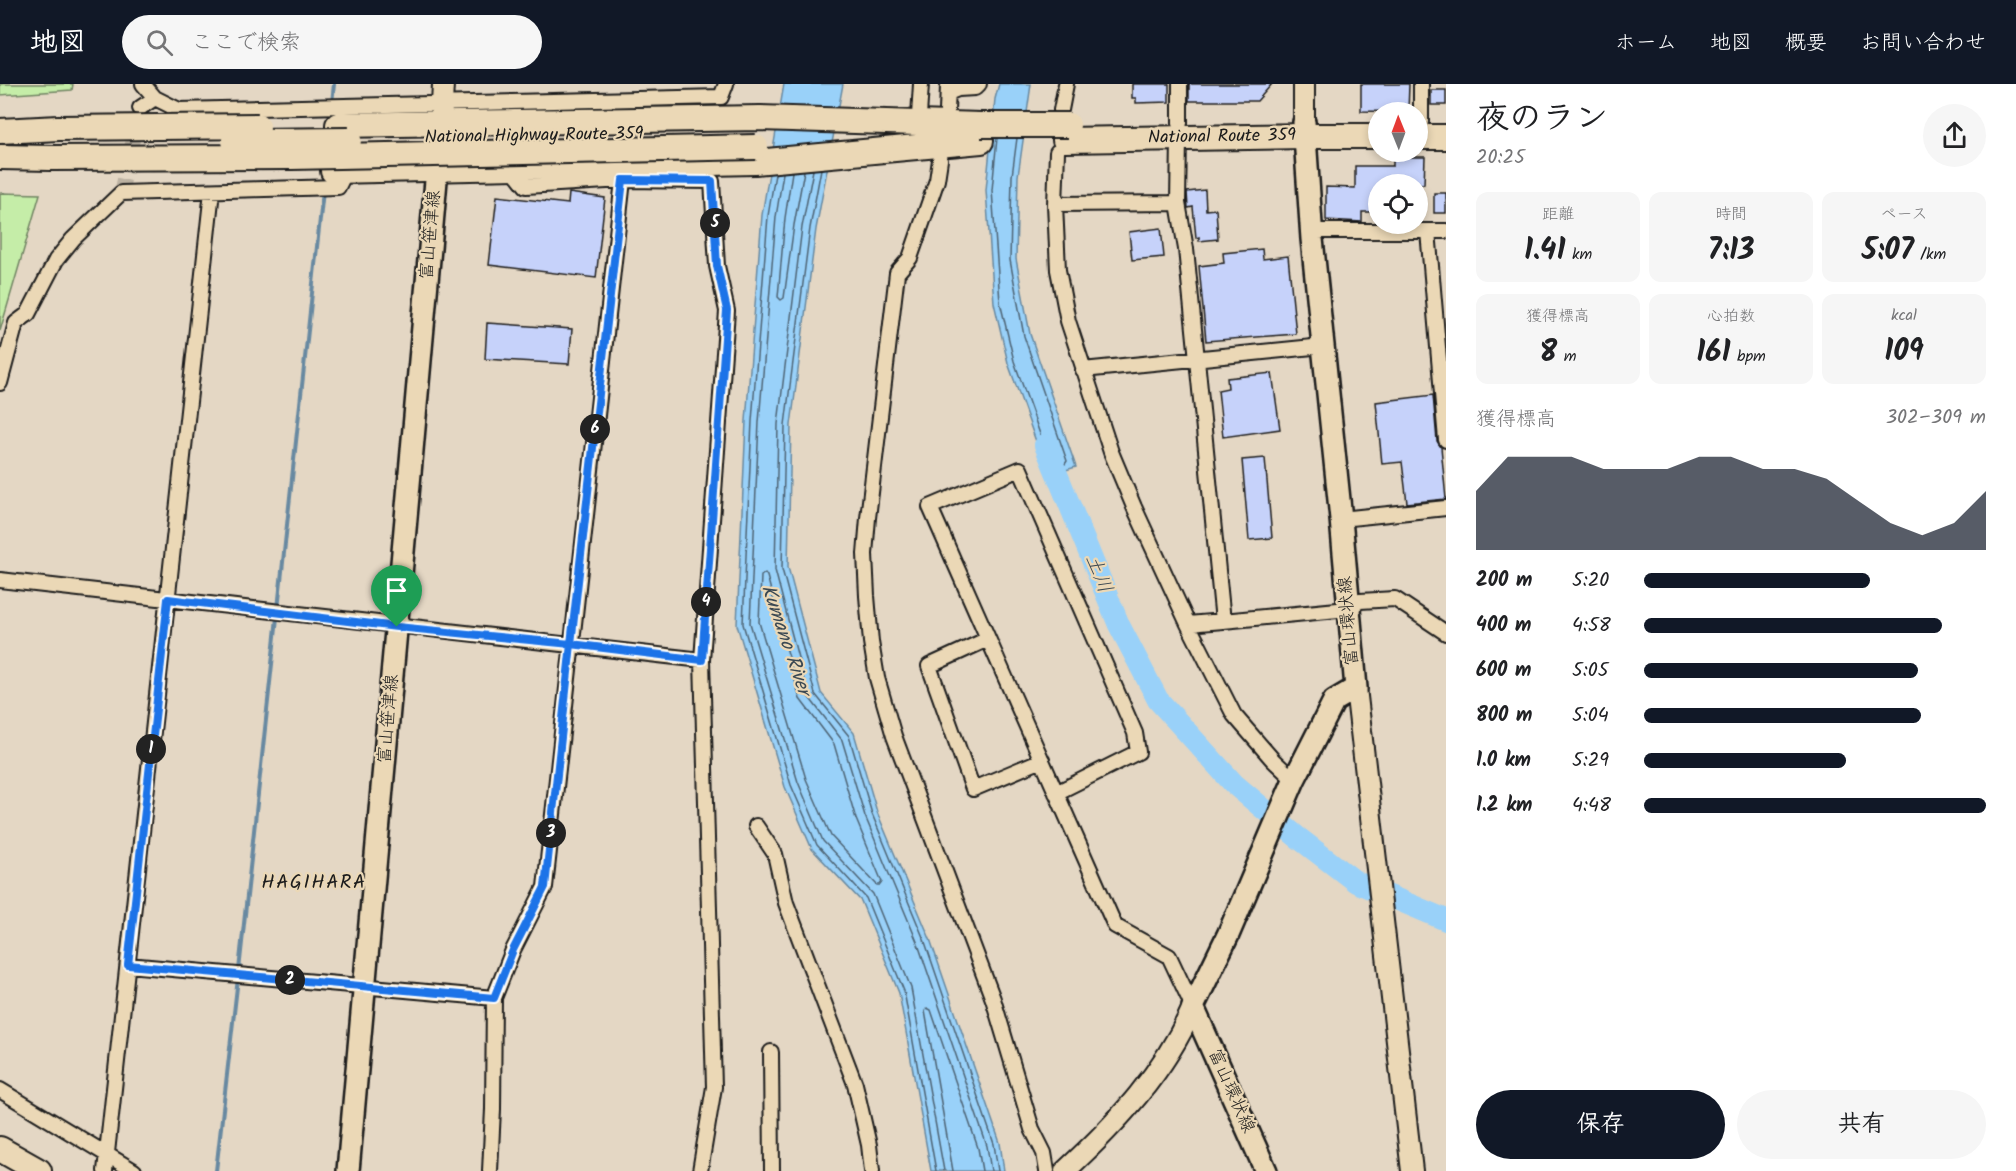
<!DOCTYPE html>
<html lang="ja">
<meta charset="utf-8">
<style>
:root{--surface:#fff;--page:#f6f6f6;--text:#202124;--muted:#757577;--accent:#111827}
body{margin:0;font-family:Kalam,"Klee One",sans-serif;background:var(--page);color:var(--text);height:100vh;display:flex;flex-direction:column;font-size:22px;white-space:nowrap}
*{box-sizing:border-box;margin:0}
p{font-size:20px;color:var(--muted)}
.icon{flex:none;width:33px;height:33px;fill:none;stroke:currentColor;stroke-width:2;stroke-linecap:round;stroke-linejoin:round}
.map{position:relative;flex:1;overflow:hidden}
.sheet{display:flex;flex-direction:column;background:var(--surface);width:570px}
.sheet>*{flex:none}
.needle{width:39px;rotate:359deg}
.buttons{position:absolute;left:1368px;top:18px;display:grid;gap:12px}
.buttons a{display:grid;place-items:center;width:60px;height:60px;border-radius:50%;background:var(--surface);box-shadow:0 3px 9px #0003;font-size:30px}
.pin{position:absolute;display:grid;place-items:center;width:51px;height:51px;color:#fff;margin:-62px -26px;border-radius:50% 50% 50% 0;rotate:-45deg;box-shadow:0 0 6px #0007}
.pin .icon{rotate:45deg}
.km{position:absolute;width:30px;height:30px;margin:-15px;border-radius:50%;background:#222;color:#fff;font-size:16px;line-height:30px;text-align:center}
.round{display:grid;place-items:center;flex:none;width:63px;height:63px;border-radius:32px;background:var(--page)}
.overview{display:flex;align-items:center;justify-content:space-between;height:102px;padding:0 30px}
h1{font-size:33px;font-weight:700;line-height:45px}
.figures{display:grid;grid-template-columns:repeat(3,1fr);gap:9px;height:102px;padding:6px 30px}
.figures div{display:grid;align-content:center;border-radius:12px;background:var(--page);text-align:center}
.figures b{font-size:30px;font-weight:700}
.figures small{font-size:16px;font-weight:400}
.figures p{font-size:16px}
.chart{height:168px;padding:12px 30px}
.chart p{display:flex;justify-content:space-between}
.chart svg{width:100%;height:108px;margin-top:6px;fill:var(--accent);opacity:.7}
.button{display:flex;gap:12px;margin-top:auto;padding:12px 30px}
.button a{flex:1;height:69px;border-radius:36px;background:var(--accent);color:#fff;font-size:24px;font-weight:700;line-height:69px;text-align:center}
.button a+a{background:var(--page);color:var(--text)}
ul{padding:0 30px;list-style:none;font-size:20px}
li{display:grid;grid-template-columns:96px 72px 1fr;align-items:center;height:45px}
li i{height:15px;border-radius:8px;background:var(--accent)}
header{display:flex;align-items:center;gap:36px;box-sizing:border-box;height:84px;padding:0 30px;background:var(--accent);color:#fff}
header strong{font-size:28px}
nav{display:flex;gap:33px;margin-inline-start:auto;font-size:21px}
.search{width:420px;height:54px;background:var(--page);display:flex;align-items:center;gap:15px;box-sizing:border-box;padding:0 21px;border-radius:33px;color:var(--muted);font-size:22px}
main{display:flex;flex:1;min-height:0}
.map>svg:first-child{display:block}
.green{fill:#c5eda8;stroke:#708462;stroke-width:1.5}
.water{fill:#99d1f9;stroke:#6789a1;stroke-width:1.5}
.lines{fill:none;stroke-linecap:round;stroke-linejoin:round}
.shore{stroke:#4e6474;stroke-width:1.5}
.stream{stroke:#6789a1;stroke-width:4}
.river{stroke:#99d1f9;stroke-width:22}
.building{fill:#c6d2fa;stroke:#1c1c1c;stroke-width:1.5}
.street-tunnel{stroke:#bcb2a2;stroke-width:14;stroke-dasharray:14 7;stroke-linecap:butt}
.street-casing{stroke:#1c1c1c;stroke-width:18}
.secondary-casing{stroke:#1c1c1c;stroke-width:24}
.primary-casing{stroke:#1c1c1c;stroke-width:26}
.highway-casing{stroke:#1c1c1c;stroke-width:28}
.street{stroke:#ebd8b6;stroke-width:14}
.secondary{stroke:#ebd8b6;stroke-width:20}
.primary{stroke:#ebd8b6;stroke-width:21}
.highway{stroke:#ebd8b6;stroke-width:24}
.highway-bridge-casing{stroke:#1c1c1c;stroke-width:28;stroke-linecap:butt}
.highway-bridge{stroke:#ebd8b6;stroke-width:24}
.route-casing{stroke:#fff;stroke-width:12}
.route{stroke:#1a73e8;stroke-width:8}
.labels{text-anchor:middle;dominant-baseline:central;stroke-width:4.5;stroke-linejoin:round;paint-order:stroke}
.street-label{font-size:18px;fill:#1c1c1c;stroke:#ebd8b6}
.water-label{font-size:20px;font-style:italic;fill:#3b4953;stroke:#ebd8b6}
.neighbourhood-label{font-size:20px;letter-spacing:1.5px;fill:#1c1c1c;stroke:#ebd8b6}
</style>
<header>
<strong>地図</strong>
<div class="search"><svg class="icon" aria-label="search" viewBox="0 0 24 24"><circle cx="10" cy="10" r="6"/><path d="M15 15l6 6"/></svg>ここで検索</div>
<nav><a>ホーム</a><a>地図</a><a>概要</a><a>お問い合わせ</a></nav>
</header>
<main>
<div class="map">
<svg width="1446" height="1087" viewBox="0 0 1446 1087">
<rect width="100%" height="100%" fill="#e4d7c4"/>
<filter id="ink" filterUnits="userSpaceOnUse"><feTurbulence type="fractalNoise" baseFrequency=".0167" numOctaves="2"/><feDisplacementMap in="SourceGraphic" scale="12" xChannelSelector="R" yChannelSelector="G"/><feConvolveMatrix kernelMatrix="1 2 1 2 8 2 1 2 1" color-interpolation-filters="sRGB"/></filter>
<g filter="url(#ink)">
<path class="green" d="M0 0H73L72 6 0 11Z
M0 109 40 110 0 247Z"/>
<path class="water" d="M784 0H843L816 145 791 341 788 483 821 609 854 649 877 728 930 855 1000 1059 1004 1087H931L899 909 861 817 812 765 785 703 737 541 746 337 762 131Z
M999 0H1031L1018 92 1016 175 1030 250 1076 383 1048 391 1008 279 994 219 986 106 995 15Z"/>
<g class="lines">
<path class="shore" d="M997 54 992 106 1000 218 1014 277 1051 381 1054 383 1065 380 1067 377 1024 252 1010 176 1012 92 1017 54
M821 85 810 144 785 341 782 485 815 610 849 652 872 730 925 858 994 1060 998 1087
M813 86 802 143 778 340 775 486 808 612 842 656 865 732 918 860 987 1062 991 1087
M792 88 785 134 778 213 781 216 784 214 794 141 804 87
M783 89 776 133 759 338 750 539 798 698 823 757 873 810 911 904 944 1087
M775 90 768 132 752 337 743 540 791 701 817 761 866 814 904 907 936 1087
M765 489 767 492 800 615 834 660 856 735 882 798 880 801H877L831 752 806 695 759 538 761 492Z
M953 1087 925 927 927 924 931 926 978 1064 982 1087"/>
<path class="stream" d="M332 19 334 0
M239 886 323 107
M216 1087 238 894"/>
<path class="river" d="M1045 361 1119 541 1158 616 1234 700 1296 752 1356 798 1446 836"/>
</g>
<path class="building" d="M1132 0H1169V18L1136 19V14H1132Z
M1189 0H1272L1257 17H1189Z
M1361 0H1409L1408 28 1361 27Z
M1431 6H1446V21H1431Z
M1393 73H1425L1424 100H1378V128H1362V138L1326 136V103L1355 104V82H1393Z
M1205 106 1206 126 1216 125 1218 155 1199 157V153L1196 154 1193 123 1188 124 1187 108Z
M569 109 605 114 596 194 489 181 497 112 568 120Z
M1434 109H1446V129H1434Z
M1161 144 1164 173 1132 176 1129 148Z
M1262 165 1263 175 1288 172 1296 250 1206 257 1199 182 1224 179 1223 169Z
M487 239 572 245 569 280 485 275Z
M1272 289 1280 345 1223 353 1218 306 1228 304 1227 294Z
M1433 311 1437 357 1441 363 1446 415 1407 419 1402 378 1382 380 1376 318Z
M1265 374 1272 454 1249 456 1242 376Z"/>
<g class="lines">
<path class="street-tunnel" d="M121 109 137 38"/>
<defs>
<path id="street" d="M143 0 155 14 179 26 721 13 726 0
M1180 0V39
M948 9 958 5 975 4 979 0
M140 24 155 14
M1061 26 1066 0
M947 27 948 2
M919 32 921 0
M1421 38V0
M1179 54 1178 119 1186 165 1223 537 1348 525 1360 517 1395 515 1446 549
M1057 68 1055 120 1058 186 1068 237 1111 368 1134 423 1188 540 1234 631 1273 676 1294 696
M940 76 937 96 910 174 897 189 868 434 865 470 867 512 871 558 877 594 894 652 993 915 1032 1045 1044 1069 1047 1087
M511 83 526 102 623 96 712 97 717 182 727 227 702 576 714 1003 700 1087
M1055 120 1178 119
M1311 147H1446
M1428 147 1446 356
M1083 286 1323 262
M0 299 16 239 28 230 56 176 73 155 121 109 338 103 346 87
M1341 435 1446 424
M0 496 702 576
M1188 540 1223 537
M988 555 929 582 973 705 1042 676
M1056 709 1138 668 1135 649 1020 385 930 423 1115 842 1169 872 1193 923
M756 742 775 770 786 819 855 1000 869 1061 872 1087
M128 881 494 914
M771 968 772 1087
M0 1006 134 1087
M105 1087 212 107
M490 1087 493 1025 494 914 513 866 545 803 623 96"/>
<path id="secondary" d="M1304 38V0
M441 40 443 0
M1356 604 1412 1087
M1065 1087C1116 1040 1165 988 1193 923"/>
<path id="primary" d="M348 1087 441 40
M1266 1087 1193 923 1228 851 1294 696 1334 617 1356 604 1341 435 1312 155 1304 38"/>
<path id="highway" d="M338 41 760 34 981 41
M0 47 59 44
M1418 53H1446
M1065 56 1305 52H1378
M0 73 51 74
M333 87 755 78 981 57
M0 1065 39 1087"/>
</defs>
<use href="#street" class="street-casing"/>
<use href="#secondary" class="secondary-casing"/>
<use href="#primary" class="primary-casing"/>
<use href="#highway" class="highway-casing"/>
<use href="#street" class="street"/>
<use href="#secondary" class="secondary"/>
<use href="#primary" class="primary"/>
<use href="#highway" class="highway"/>
<defs>
<path id="highway-bridge" d="M981 41H1068
M59 44 258 42
M234 57 349 56
M51 74 292 73 756 63"/>
</defs>
<use href="#highway-bridge" class="highway-bridge-casing"/>
<use href="#highway-bridge" class="highway-bridge"/>
</g>
</g>
<g class="lines" filter="url(#ink)">
<defs>
<path id="route" d="M397 543 168 515 128 881 494 914 513 866 545 803 571 560 702 576 727 226 717 182 712 97 623 96 571 560 397 543"/>
</defs>
<use href="#route" class="route-casing"/>
<use href="#route" class="route"/>
</g>
<g class="labels">
<g class="street-label">
<text transform="translate(534 52) rotate(-1)">National Highway Route 359</text>
<text transform="translate(1222 53) rotate(-1)">National Route 359</text>
<text transform="translate(431 151) rotate(-85)">富山笹津線</text>
<text transform="translate(1349 537) rotate(-95)">富山環状線</text>
<text transform="translate(389 635) rotate(-85)">富山笹津線</text>
<text transform="translate(1231 1007) rotate(66)">富山環状線</text>
</g>
<g class="water-label">
<text transform="translate(1098 490) rotate(68)">土川</text>
<text transform="translate(785 556) rotate(71)">Kumano River</text>
</g>
<g class="neighbourhood-label">
<text x="314" y="799">HAGIHARA</text>
</g>
</g>
</svg>
<div class="buttons">
<a><svg class="needle" viewBox="-14 -14 28 28"><path d="M0-13l5 13h-10z" fill="#e53935"/><path d="M0 13l5-13h-10z" fill="#757577"/></svg></a>
<a><svg class="icon" aria-label="locate" viewBox="0 0 24 24"><circle cx="12" cy="12" r="6"/><path d="M12 2v4M12 18v4M2 12h4M18 12h4"/></svg></a>
</div>
<div class="pin" style="left:397px;top:543px;background:#1e9e55"><svg class="icon" aria-label="arrive" viewBox="0 0 24 24"><path d="M6 21V4h12l-3 4 3 4H6"/></svg></div>
<b class="km" style="left:151px;top:665px">1</b>
<b class="km" style="left:290px;top:896px">2</b>
<b class="km" style="left:551px;top:749px">3</b>
<b class="km" style="left:706px;top:518px">4</b>
<b class="km" style="left:715px;top:139px">5</b>
<b class="km" style="left:595px;top:345px">6</b>
</div>
<section class="sheet">
<div class="overview"><div><h1>夜のラン</h1><p>20:25</p></div><a class="round"><svg class="icon" aria-label="share" viewBox="0 0 24 24"><path d="M12 15V3M7 8l5-5 5 5M5 13v7h14v-7"/></svg></a></div>
<div class="figures">
<div><p>距離</p><b>1.41<small> km</small></b></div>
<div><p>時間</p><b>7:13</b></div>
<div><p>ペース</p><b>5:07<small> /km</small></b></div>
</div>
<div class="figures">
<div><p>獲得標高</p><b>8<small> m</small></b></div>
<div><p>心拍数</p><b>161<small> bpm</small></b></div>
<div><p>kcal</p><b>109</b></div>
</div>
<div class="chart"><p><span>獲得標高</span>302–309 m</p>
<svg viewBox="0 0 160 44" preserveAspectRatio="none"><path d="M0 44V20L10 6L20 6L30 6L40 11L50 11L60 11L70 6L80 6L90 11L100 11L110 15L120 24L130 33L140 38L150 33L160 20V44z"/></svg>
</div>
<ul>
<li><b>200 m</b>5:20<i style="width:66%"></i></li>
<li><b>400 m</b>4:58<i style="width:87%"></i></li>
<li><b>600 m</b>5:05<i style="width:80%"></i></li>
<li><b>800 m</b>5:04<i style="width:81%"></i></li>
<li><b>1.0 km</b>5:29<i style="width:59%"></i></li>
<li><b>1.2 km</b>4:48<i style="width:100%"></i></li>
</ul>
<div class="button"><a>保存</a><a>共有</a></div>
</section>
</main>
